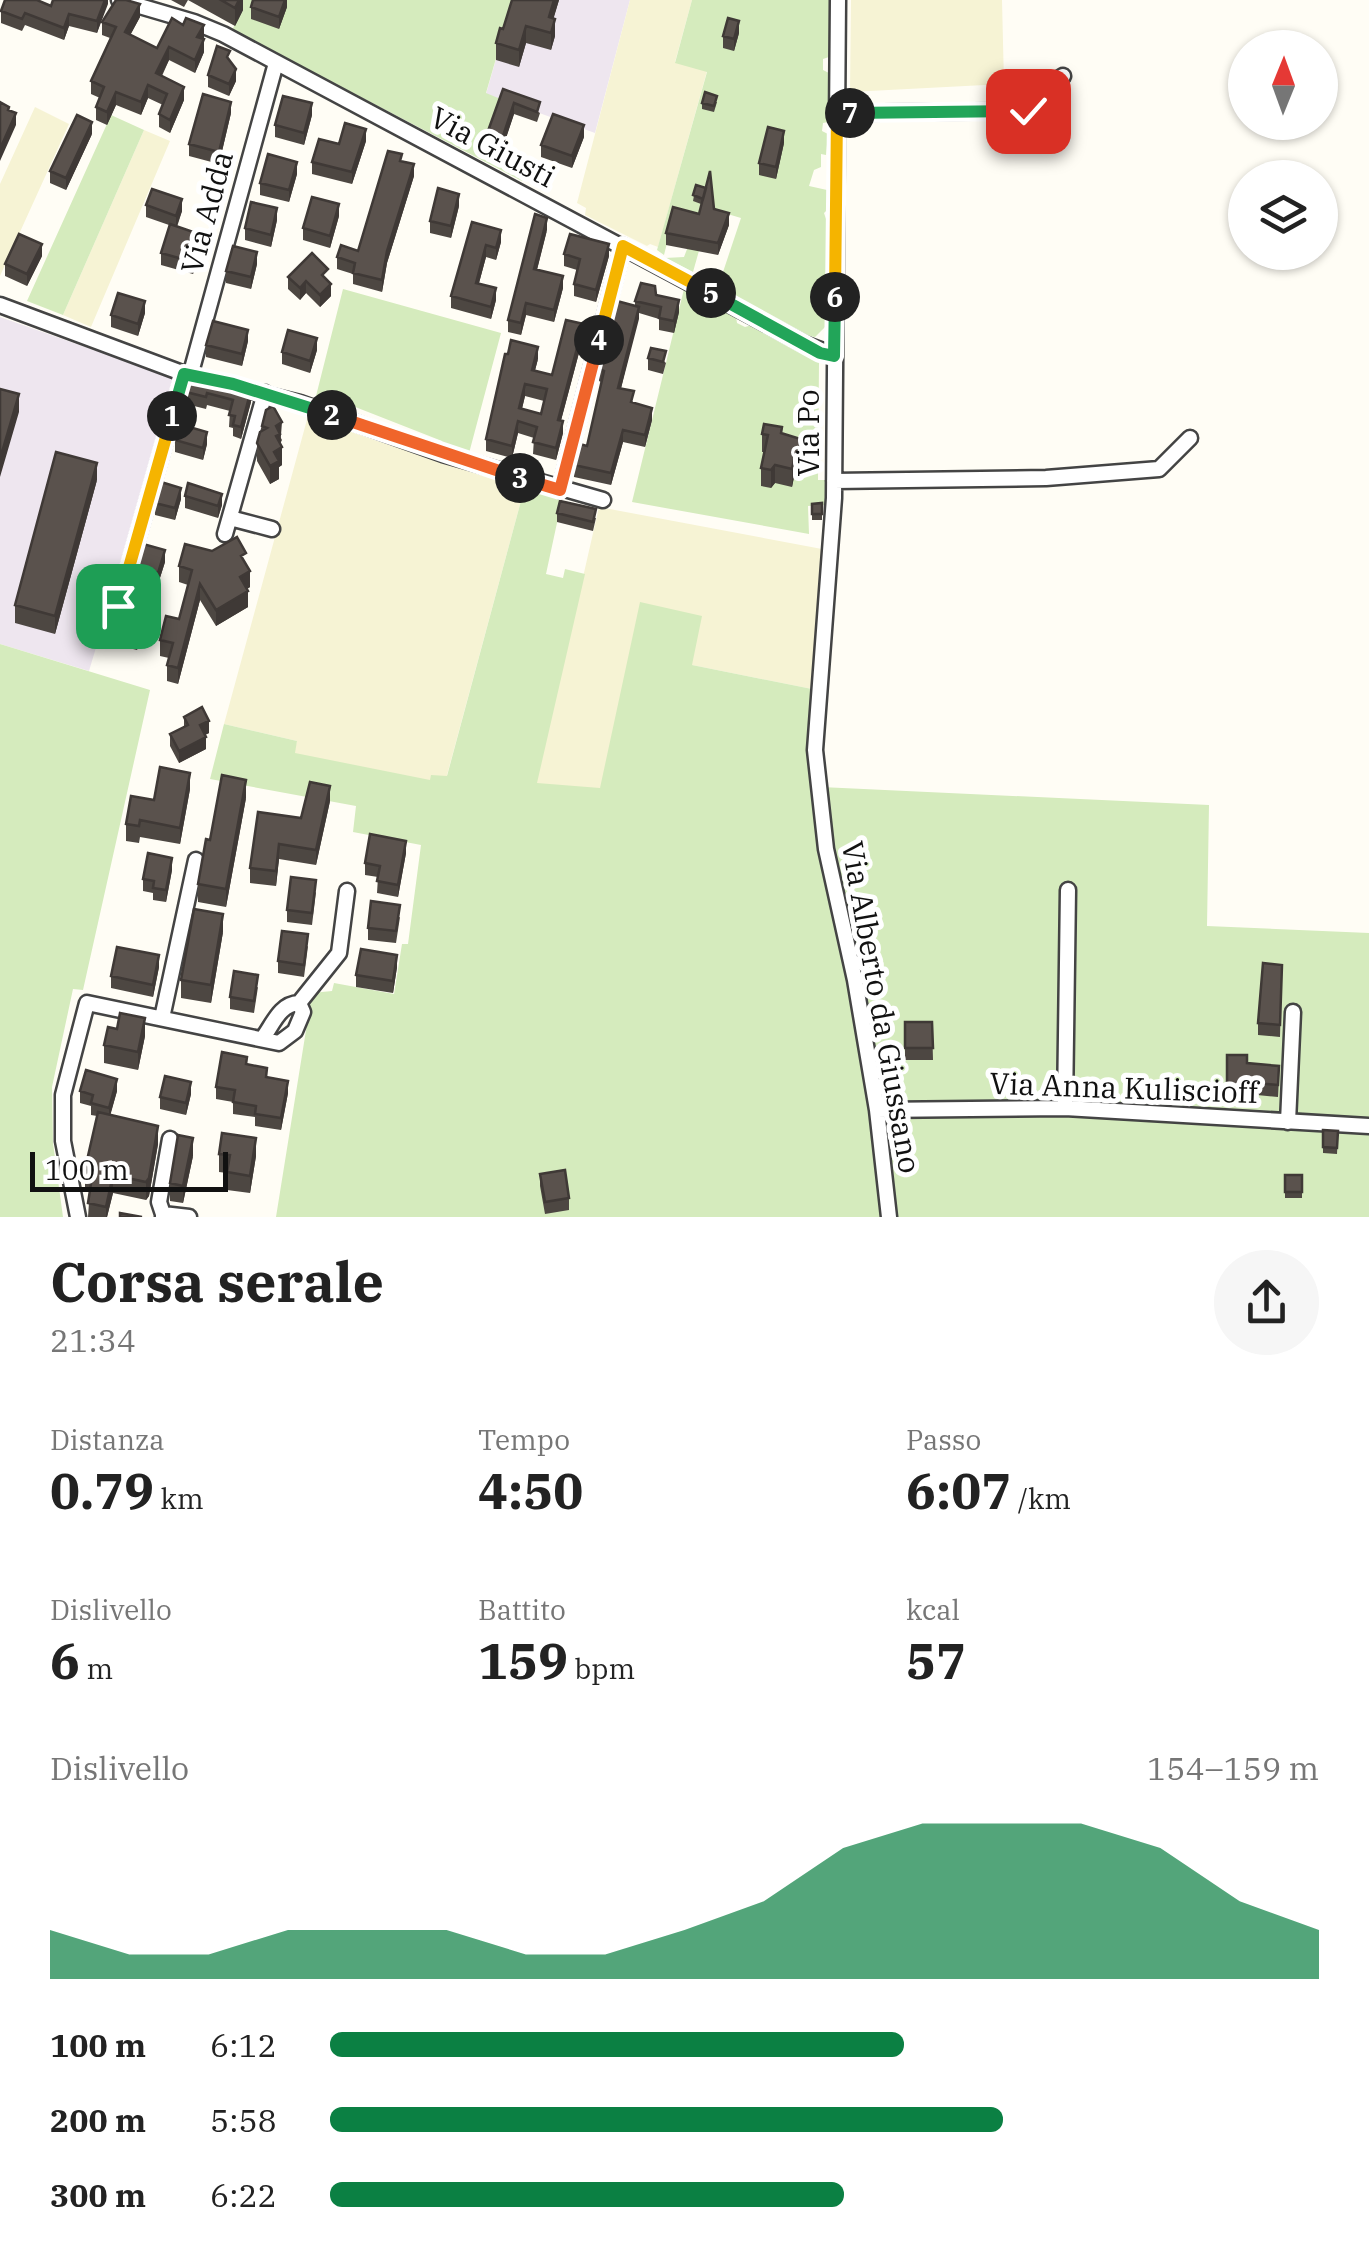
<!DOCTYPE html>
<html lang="it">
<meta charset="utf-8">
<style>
:root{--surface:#fff;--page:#f6f6f6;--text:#222;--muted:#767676;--accent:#0b8043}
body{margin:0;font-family:"IBM Plex Serif",serif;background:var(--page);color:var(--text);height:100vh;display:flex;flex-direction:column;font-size:38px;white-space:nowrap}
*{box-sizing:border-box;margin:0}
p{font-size:32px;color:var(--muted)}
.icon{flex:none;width:55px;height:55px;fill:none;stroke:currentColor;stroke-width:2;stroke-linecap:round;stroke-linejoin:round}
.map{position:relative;height:1217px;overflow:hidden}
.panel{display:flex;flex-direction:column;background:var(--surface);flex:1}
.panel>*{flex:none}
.needle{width:65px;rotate:1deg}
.tools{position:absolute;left:1228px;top:30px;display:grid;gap:20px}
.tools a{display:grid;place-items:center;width:110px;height:110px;border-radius:50%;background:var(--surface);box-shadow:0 2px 8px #0004;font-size:50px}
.scale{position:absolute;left:30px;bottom:25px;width:198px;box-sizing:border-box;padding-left:10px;border:5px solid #111;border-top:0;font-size:28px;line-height:35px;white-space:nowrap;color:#111;-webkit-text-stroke:8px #fff;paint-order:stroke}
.pin{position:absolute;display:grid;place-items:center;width:85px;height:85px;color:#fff;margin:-42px;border-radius:20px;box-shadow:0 5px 15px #0006}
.km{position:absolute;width:50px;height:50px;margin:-25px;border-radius:50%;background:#222;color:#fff;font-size:28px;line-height:50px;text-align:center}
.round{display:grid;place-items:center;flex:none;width:105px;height:105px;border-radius:52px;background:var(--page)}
.headline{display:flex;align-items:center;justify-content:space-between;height:170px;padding:0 50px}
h1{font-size:55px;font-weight:700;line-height:75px}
.stats{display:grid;grid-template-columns:repeat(3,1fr);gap:15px;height:170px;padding:10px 50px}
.stats div{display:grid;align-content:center}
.stats b{font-size:50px;font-weight:700}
.stats small{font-size:28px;font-weight:400}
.stats p{font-size:28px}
.chart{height:280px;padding:20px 50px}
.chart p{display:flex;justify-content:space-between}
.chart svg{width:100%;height:180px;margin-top:10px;fill:var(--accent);opacity:.7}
ul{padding:0 50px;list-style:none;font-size:32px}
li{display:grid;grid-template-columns:160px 120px 1fr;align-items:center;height:75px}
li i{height:25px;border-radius:12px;background:var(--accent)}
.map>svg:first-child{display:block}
.industrial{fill:#eee6ef}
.farmland{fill:#f6f3d4}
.green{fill:#d5ebbd}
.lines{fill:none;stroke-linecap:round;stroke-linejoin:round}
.minor-casing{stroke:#444;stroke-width:19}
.minor{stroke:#fff;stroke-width:14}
.wall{fill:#4d4742;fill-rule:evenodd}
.shaded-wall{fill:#3f3936}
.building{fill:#5a524d;stroke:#3f3936;stroke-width:2.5;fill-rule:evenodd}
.split-1-casing{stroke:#fff;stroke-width:20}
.split-2-casing{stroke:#fff;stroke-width:20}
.split-3-casing{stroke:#fff;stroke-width:20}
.split-4-casing{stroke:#fff;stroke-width:20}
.split-5-casing{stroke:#fff;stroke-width:20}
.split-6-casing{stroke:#fff;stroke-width:20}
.split-7-casing{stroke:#fff;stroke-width:20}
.split-8-casing{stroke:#fff;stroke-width:20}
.split-1{stroke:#f5b400;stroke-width:12}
.split-2{stroke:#22a559;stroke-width:12}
.split-3{stroke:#f0652b;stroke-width:12}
.split-4{stroke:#f0652b;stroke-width:12}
.split-5{stroke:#f5b400;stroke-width:12}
.split-6{stroke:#22a559;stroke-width:12}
.split-7{stroke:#f5b400;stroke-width:12}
.split-8{stroke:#22a559;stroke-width:12}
.labels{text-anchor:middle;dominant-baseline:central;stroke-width:10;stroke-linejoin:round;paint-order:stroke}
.street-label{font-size:30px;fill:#111;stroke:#fff}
</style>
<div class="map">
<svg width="1369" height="1217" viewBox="0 0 1369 1217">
<rect width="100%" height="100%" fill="#fffdf5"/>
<path class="industrial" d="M513 0H630L595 133 486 94Z
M0 317 176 379 89 671 0 644Z"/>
<path class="farmland" d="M630 0H692L675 62 707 71 658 247 650 244 647 246 585 215 586 208 577 203Z
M851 0H1002L1004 84 850 92Z
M35 107 69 124 0 276V184Z
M144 130 170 141 91 327 63 315Z
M308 416 374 440 525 486 447 775 536 783 599 507 822 549 826 560 812 689 692 665 600 788 421 844 294 753 297 741 224 724Z"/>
<path class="green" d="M225 0H513L486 93 503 100C503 130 493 150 525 163L526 177 522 181 518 179 232 30 243 10Z
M692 0H829V57L823 59V70L829 73 828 122 823 123 822 131 828 134 826 155 821 154V167L814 170 809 186 827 190V210L824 213 827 222 826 288 821 291 820 299 826 304 825 327 815 337 805 335 718 287 741 218 714 210 713 201 693 272 665 258 684 257 696 226 673 219 664 255 657 250 707 72 675 63Z
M111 115 144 130 63 315 27 301Z
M343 289 501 333 468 457 444 448 442 441 340 401 337 405 316 396Z
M684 289 695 300 701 297 736 316 737 323 745 327 752 325 819 362 818 480H825L826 505 808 506 809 534 632 502Z
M525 486 563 495 546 574 563 578 565 569 585 574 537 783 600 788 640 602 702 616 692 665 812 689V805L822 806 821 787 1209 805 1207 926 1369 933V1217H276L312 993 332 991 334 983 394 994 402 944H408L421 845 353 832 356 806 210 779 224 724 297 741 295 753 430 780 431 775 447 776Z
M0 644 150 690 83 990 73 989 52 1087 53 1143 63 1217H0Z"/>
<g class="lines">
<defs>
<path id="minor" d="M119 0 194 22 223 34 804 344 834 355
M838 0 834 498 815 750 826 849 855 980 877 1110 889 1217
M837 113 1028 111 1047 86 1063 76
M0 305 190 376 300 403 443 454 603 500
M190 376 276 63
M834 481 1046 478 1159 469 1190 438
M560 490 623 246
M230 518 272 529
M225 534 265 393
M118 606 184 374
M299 1003 339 953 347 891
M162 1018 196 860
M1065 1108 1068 890
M877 1110 1065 1108 1369 1126
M1288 1122 1293 1012
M163 1214 159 1202 170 1139
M78 1217 63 1141V1095L87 1003 279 1043 295 1031 303 1012 299 1003C279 1004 273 1025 262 1039
M163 1217V1214L189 1217"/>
</defs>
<use href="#minor" class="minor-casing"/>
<use href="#minor" class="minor"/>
</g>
<path class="wall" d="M108 0 97 33 69 26 64 40 25 25 22 31 1 23V11Z
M171 0H188L184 7Z
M188 0H243V10L235 26Z
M287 0V7L279 29 251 19V7Z
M512 0H559L553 19 555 36 551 50 526 43 519 67 496 60V43L503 29Z
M140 17 130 35 157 48 204 38V52L195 73 169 60 162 76 184 100 170 133 159 127V114L163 105 148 98 141 115 116 105 107 125 96 120V107L100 98 91 94V81L110 38 102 35V22Z
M739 33 734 51 723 48V36Z
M230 61 236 81 229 96 208 87V75Z
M503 89 540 113 537 122 514 114 503 147 488 142V131Z
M717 102 714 112 702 109V103Z
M231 113 219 164 189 156V144Z
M312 115 304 145 275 137V125Z
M92 134 66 190 50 183V171Z
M584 137 572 168 541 157V145Z
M366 141 352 184 312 174V162L339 144Z
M784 143 776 179 759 175V163Z
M402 161 414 176 387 263 382 292 353 284V274L337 269V257L358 251Z
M297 174 289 202 260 195V183Z
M696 185 729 225 718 255 666 245V233L699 214 701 204 693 201Z
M146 205 182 211 177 227 202 247 193 274 161 265V253L169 225 146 217Z
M459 206 451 238 430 233V221Z
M339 216 330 248 303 240V228Z
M277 220 271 247 245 240V228Z
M472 222 501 242 496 260 486 257 479 283 496 300 491 319 451 308V296Z
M547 230 537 270 563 288 554 322 526 315 521 335 508 332V320Z
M564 254 609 256 596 302 574 296V284L577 270 564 266Z
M42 256 27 286 5 276V264Z
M257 264 251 289 226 283V271Z
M288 277 328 281 331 296 320 307 306 293 300 300 288 289Z
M656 295 679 312 674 333 659 330V319L639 313 621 388 634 403 652 420 645 447 623 442 611 485 574 477V465L587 446 601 382 599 381V369L635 306V301Z
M145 313 138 336 111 327V315Z
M566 320 588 337 585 350 580 349 561 420 563 433 556 460 533 454 534 438 518 433 512 458 486 451V439L538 359 535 370 552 375ZM525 396 544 401 541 414 522 409Z
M248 341 242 366 206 357V345Z
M651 348 666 363 663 374 648 370V358Z
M317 350 310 373 282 364V352Z
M191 375 251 402 241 439 233 436V428L229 427 230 411 207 405 206 409 186 404V392Z
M266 410 282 440 280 444 282 465 279 467V479L270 484 257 461V443Z
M782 433 804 458 800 474 795 472 792 487 775 483 771 488 761 486V468L764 452H762V434Z
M175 440 207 444 203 460 175 452Z
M97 480 55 634 15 623V605Z
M185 496 222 505 218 518 185 508Z
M181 499 175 520 155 515V503Z
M822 503V520H812V504Z
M557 513 596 518 593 531 557 522Z
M165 562 158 584 137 578V566Z
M246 565 250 587 247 589 248 607 216 626 200 600 178 684 167 681V665L169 658 160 656V640L179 619 188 585 179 582V566Z
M143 627 137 650 113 644V632Z
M184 717 209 733 205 735 206 749 179 763 170 746V734L184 727Z
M190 789 180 844 140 837 139 843 126 841V824L154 800Z
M246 798 226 907 198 902V884L210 840Z
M330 801 316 865 279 859 276 886 250 883V868L301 818Z
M406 853 398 897 377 893 378 877 365 875V863Z
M172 870 166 902 153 900V893L143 891V879Z
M316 892 312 925 287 922V910Z
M400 917 396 943 368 940V928Z
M223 932 211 1003 181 998V980Z
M308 946 304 977 278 973V961Z
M1282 965 1280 1037 1258 1035V1023Z
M159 967 153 997 111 988V976Z
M397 967 393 993 356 987V975Z
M258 987 254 1013 230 1009V997Z
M905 1022H932L933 1060H905Z
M145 1036 138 1070 104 1063V1045Z
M1227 1055 1279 1078 1278 1097 1247 1094V1097H1227Z
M247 1064 288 1093 281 1130 255 1126V1117L233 1114V1102L216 1099V1087Z
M80 1091H117L110 1115 158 1144 149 1196 146 1200 113 1193 107 1217H88L90 1188 85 1187V1169L97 1116 91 1115V1106L80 1103Z
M191 1094 186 1115 160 1109V1097Z
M1323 1130 1338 1131 1337 1154 1323 1153Z
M219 1154 256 1156 250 1193 227 1190V1173L219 1172Z
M193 1156 183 1203 170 1201V1183Z
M540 1174 569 1198V1210L545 1214 540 1186Z
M1285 1175H1302V1198H1285Z"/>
<path class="shaded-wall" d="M105 0H108V4L97 33V21Z
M239 0H243V10L235 26V8Z
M285 0H287V7L279 29V17Z
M554 0H559L549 34V17Z
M140 4V17L125 45V32Z
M69 14V26L64 40V28Z
M555 19V36L551 50V33Z
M739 21V33L734 51V39Z
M204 25V38L197 50V37Z
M526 26V43L519 67V50Z
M204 39V52L195 73V60Z
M169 47V60L156 86V73Z
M236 69V81L229 96V84Z
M148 85V98L141 115V102Z
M184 87V100L170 133V120Z
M116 92V105L107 125V112Z
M231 102V113L219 164V152Z
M312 103V115L304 145V133Z
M514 103V114L503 147V136Z
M16 113V125L0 161V149Z
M92 122V134L66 190V178Z
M584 125V137L572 168V156Z
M366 129V141L352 184V172Z
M784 131V143L776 179V167Z
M297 162V174L289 202V190Z
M414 164V176L387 263 382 292V280L387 251Z
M459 194V206L451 238V226Z
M182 199V211L176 228V216Z
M339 204V216L330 248V236Z
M277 208V220L271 247V235Z
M729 213V225L718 255V243Z
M547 218V230L534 281V269Z
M501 230V242L496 260V248Z
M202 235V247L193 274V262Z
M42 244V256L27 286V274Z
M609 244V256L596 302V290Z
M486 245V257L476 294V283Z
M257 252V264L251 289V277Z
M563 276V288L554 322V310Z
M306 281V293L300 300V288Z
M331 284V296L320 307V295Z
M496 288V300L491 319V307Z
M679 300V312L674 333V321Z
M145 301V313L138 336V324Z
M526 303V315L521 335V323Z
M639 307V319L618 400V388Z
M588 325V337L585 350V338Z
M248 330V341L242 366V354Z
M580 337V349L558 432V420Z
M317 338V350L310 373V361Z
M538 347V359L532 382V370Z
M525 384V396L519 420V408Z
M251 390V402L241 439V427Z
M19 394V412L0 477V459Z
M652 408V420L645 447V435Z
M518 421V433L512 458V446Z
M563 421V433L556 460V448Z
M282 422 280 448 282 447V465L279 467V479L270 484V466L276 426Z
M623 430V442L611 485V473Z
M207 432V444L203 460V448Z
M804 440V458L800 474V456Z
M795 455V472L792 487V469Z
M97 463V480L55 634V616Z
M775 465V483L771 488V470Z
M181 488V499L175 520V508Z
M222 494V505L218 518V506Z
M165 550V562L158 584V573Z
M250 571V587L240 593V577Z
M200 584V600L178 684V668Z
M248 591V607L216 626V610Z
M143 615V627L137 650V638Z
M209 721V733L200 737V725Z
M206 737V749L179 763V751Z
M190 773V789L180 844V828Z
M246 780V798L226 907V889Z
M330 786V801L316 865V850Z
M406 841V853L398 897V885Z
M279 844V859L276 886V871Z
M172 858V870L166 902V890Z
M223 914V932L211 1003V985Z
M159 955V967L153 997V985Z
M397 955V967L393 993V981Z
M145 1018V1036L138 1070V1052Z
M117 1079V1091L109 1120V1108Z
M288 1081V1093L281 1130V1118Z
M191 1082V1094L186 1115V1103Z
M158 1126V1144L149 1196 146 1200V1182Z
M193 1138V1156L183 1203V1186Z
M256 1138V1156L250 1193V1176Z
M113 1175V1193L107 1217H106V1207Z"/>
<path class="building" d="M5 0H37L51 6 53 0H105L97 21 69 14 64 28 25 13 22 19 1 11Z
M116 0H126L140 4 125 32 157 48 172 18 183 25 186 18 204 25 197 37 204 39 195 60 169 47 156 73 184 87 170 120 159 114 167 94 148 85 141 102 116 92 107 112 96 107 104 87 91 81 116 27 102 22Z
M221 0H239L235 8Z
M253 0H285L279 17 251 7Z
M512 0H554L549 17 555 19 551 33 526 26 519 50 496 43 500 28 503 29Z
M728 18 739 21 734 39 723 36Z
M217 46 230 51 227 57 236 69 229 84 208 75Z
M503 89 540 102 537 112 514 103 503 136 488 131Z
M705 92 717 96 714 106 702 103Z
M203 94 231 102 219 152 189 144Z
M283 96 312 103 304 133 275 125Z
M0 102 9 107 8 110 16 113 0 149Z
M553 114 584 125 572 156 541 145Z
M77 115 92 122 66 178 50 171Z
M345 123 366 129 352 172 312 162 319 139 339 144Z
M768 127 784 131 776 167 759 163Z
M388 151 402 154 400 161 414 164 387 251 382 280 353 273 355 263 337 257 341 245 358 251Z
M268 154 297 162 289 190 260 183Z
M710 171 714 209 729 213 718 243 666 233 673 207 699 214Z
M696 185 706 188 703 199 693 195Z
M438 188 459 194 451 226 430 221Z
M152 189 182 199 176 216 146 205Z
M312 197 339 204 330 236 303 228Z
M251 202 277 208 271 235 245 228Z
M535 214 547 218 534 269 563 276 554 310 526 303 521 323 508 320Z
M472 222 501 230 496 248 486 245 476 283 496 288 491 307 451 296Z
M170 224 202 235 193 262 161 253Z
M19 234 42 244 27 274 5 264Z
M570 234 609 244 596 290 574 284 580 259 564 254Z
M233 246 257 252 251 277 226 271Z
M312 253 328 269 322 275 331 284 320 295 306 281 300 288 288 277Z
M641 283 655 286 656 295 679 300 674 321 659 318 661 307 635 301Z
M118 293 145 301 138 324 111 315Z
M617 301 639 307 618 388 634 391 631 402 652 408 645 435 623 430 611 473 574 465 580 444 587 446 604 371 599 369Z
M566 320 588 325 585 338 580 337 558 420 563 421 556 448 533 442 537 427 518 421 512 446 486 439 505 354H508L511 340 538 347 532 370 552 375ZM525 384 547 389 541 414 519 408Z
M213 321 248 330 242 354 206 345Z
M288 330 317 338 310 361 282 352Z
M651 348 666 351 663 362 648 358Z
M191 375 251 390 241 427 233 425 235 416 229 415 233 400 207 393 206 397 186 392Z
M0 389 19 394 0 459Z
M273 406 282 422 276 426 280 434 276 436 282 447 274 452 279 461 270 466 257 443 260 432 267 428 262 426 266 410Z
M179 424 207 432 203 448 175 440Z
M764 424 782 427 781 433 804 440 800 456 795 455 792 469 775 465 771 470 761 468 768 435 762 434Z
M56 452 97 463 55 616 15 605Z
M161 482 181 488 175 508 155 503Z
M188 483 222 494 218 506 185 496Z
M560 501 596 509 593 522 557 513Z
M822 503V514H812V504Z
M237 537 246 553 241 556 250 571 240 577 248 591 216 610 200 584 178 668 167 665 173 643 160 640 166 616 179 619 192 570 179 566 185 544 212 551Z
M143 544 165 550 158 573 137 566Z
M120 609 143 615 137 638 113 632Z
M202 707 209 721 200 725 206 737 179 751 170 734 188 725 184 717Z
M160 767 190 773 180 828 140 820 139 826 126 824 131 796 154 800Z
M222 775 246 780 226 889 198 884 206 839 210 840Z
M310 782 330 786 316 850 279 844 276 871 250 868 258 812 301 818Z
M370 834 406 841 398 885 377 881 380 866 365 863Z
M148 853 172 858 166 890 153 888 154 881 143 879Z
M291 877 316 880 312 913 287 910Z
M371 901 400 905 396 931 368 928Z
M194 909 223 914 211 985 181 980Z
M282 931 308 934 304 965 278 961Z
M117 947 159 955 153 985 111 976Z
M361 949 397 955 393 981 356 975Z
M1263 963 1282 965 1280 1025 1258 1023Z
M234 971 258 975 254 1001 230 997Z
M120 1013 145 1018 138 1052 104 1045 108 1027 117 1029Z
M905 1022H932L933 1048H905Z
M222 1052 247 1057 246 1064 267 1068 266 1077 288 1081 281 1118 255 1114 256 1106 233 1102 235 1090 216 1087Z
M1227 1055H1247V1063L1279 1066 1278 1085 1247 1082V1085H1227Z
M86 1070 117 1079 109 1108 91 1103 93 1095 80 1091Z
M165 1076 191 1082 186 1103 160 1097Z
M98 1112 158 1126 149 1178 146 1182 113 1175 106 1207 88 1203 93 1171 85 1169Z
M1323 1130 1338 1131 1337 1148 1323 1147Z
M222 1133 256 1138 250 1176 227 1172 230 1155 219 1154Z
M178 1135 193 1138 183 1186 170 1183Z
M565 1170 569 1198 545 1202 540 1174Z
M1285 1175H1302V1192H1285Z
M120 1213 142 1217H120Z"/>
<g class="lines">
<defs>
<path id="split-1" d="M118 606 172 416"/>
<path id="split-2" d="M172 416 184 374 233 384 332 415"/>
<path id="split-3" d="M332 415 520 478"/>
<path id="split-4" d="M520 478 560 490 599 340"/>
<path id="split-5" d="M599 340 623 246 711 293"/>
<path id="split-6" d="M711 293 820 353 834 356 835 297"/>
<path id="split-7" d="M835 297 837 113H850"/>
<path id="split-8" d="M850 113 1028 111"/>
</defs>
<use href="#split-1" class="split-1-casing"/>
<use href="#split-2" class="split-2-casing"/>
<use href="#split-3" class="split-3-casing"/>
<use href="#split-4" class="split-4-casing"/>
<use href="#split-5" class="split-5-casing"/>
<use href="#split-6" class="split-6-casing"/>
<use href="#split-7" class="split-7-casing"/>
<use href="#split-8" class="split-8-casing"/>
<use href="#split-1" class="split-1"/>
<use href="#split-2" class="split-2"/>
<use href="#split-3" class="split-3"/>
<use href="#split-4" class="split-4"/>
<use href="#split-5" class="split-5"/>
<use href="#split-6" class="split-6"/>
<use href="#split-7" class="split-7"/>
<use href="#split-8" class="split-8"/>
</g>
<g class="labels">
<g class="street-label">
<text transform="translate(493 146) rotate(28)">Via Giusti</text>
<text transform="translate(206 212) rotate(-75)">Via Adda</text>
<text transform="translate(807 433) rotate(-90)">Via Po</text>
<text transform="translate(882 1007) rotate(80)">Via Alberto da Giussano</text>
<text transform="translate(1124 1087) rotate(2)">Via Anna Kuliscioff</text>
</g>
</g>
</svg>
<div class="tools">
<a><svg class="needle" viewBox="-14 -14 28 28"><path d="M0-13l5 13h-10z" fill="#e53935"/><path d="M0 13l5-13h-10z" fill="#767676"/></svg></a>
<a><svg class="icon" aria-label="layers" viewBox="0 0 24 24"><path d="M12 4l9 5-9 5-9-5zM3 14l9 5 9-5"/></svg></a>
</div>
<div class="scale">100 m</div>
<div class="pin" style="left:118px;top:606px;background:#1e9e55"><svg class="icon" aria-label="arrive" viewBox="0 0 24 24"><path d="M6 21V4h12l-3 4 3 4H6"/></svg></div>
<div class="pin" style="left:1028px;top:111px;background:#d93025"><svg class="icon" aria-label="check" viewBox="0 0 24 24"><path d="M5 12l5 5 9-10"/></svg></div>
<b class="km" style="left:172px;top:416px">1</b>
<b class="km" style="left:332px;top:415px">2</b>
<b class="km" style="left:520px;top:478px">3</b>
<b class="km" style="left:599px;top:340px">4</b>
<b class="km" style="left:711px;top:293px">5</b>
<b class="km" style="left:835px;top:297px">6</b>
<b class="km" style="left:850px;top:113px">7</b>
</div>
<section class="panel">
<div class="headline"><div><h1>Corsa serale</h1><p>21:34</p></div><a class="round"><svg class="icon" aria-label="share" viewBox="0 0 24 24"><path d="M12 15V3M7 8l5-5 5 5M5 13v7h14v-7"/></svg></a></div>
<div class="stats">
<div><p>Distanza</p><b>0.79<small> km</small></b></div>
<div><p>Tempo</p><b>4:50</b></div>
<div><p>Passo</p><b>6:07<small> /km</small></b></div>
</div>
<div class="stats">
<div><p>Dislivello</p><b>6<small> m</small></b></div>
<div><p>Battito</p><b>159<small> bpm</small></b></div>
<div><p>kcal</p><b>57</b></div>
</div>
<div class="chart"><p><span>Dislivello</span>154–159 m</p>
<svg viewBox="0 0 160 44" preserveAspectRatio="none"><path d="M0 44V32L10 38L20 38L30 32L40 32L50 32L60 38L70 38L80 32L90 25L100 12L110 6L120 6L130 6L140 12L150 25L160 32V44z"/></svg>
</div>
<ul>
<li><b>100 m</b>6:12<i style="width:58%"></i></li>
<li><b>200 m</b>5:58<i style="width:68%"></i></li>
<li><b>300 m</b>6:22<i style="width:52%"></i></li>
</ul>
</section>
